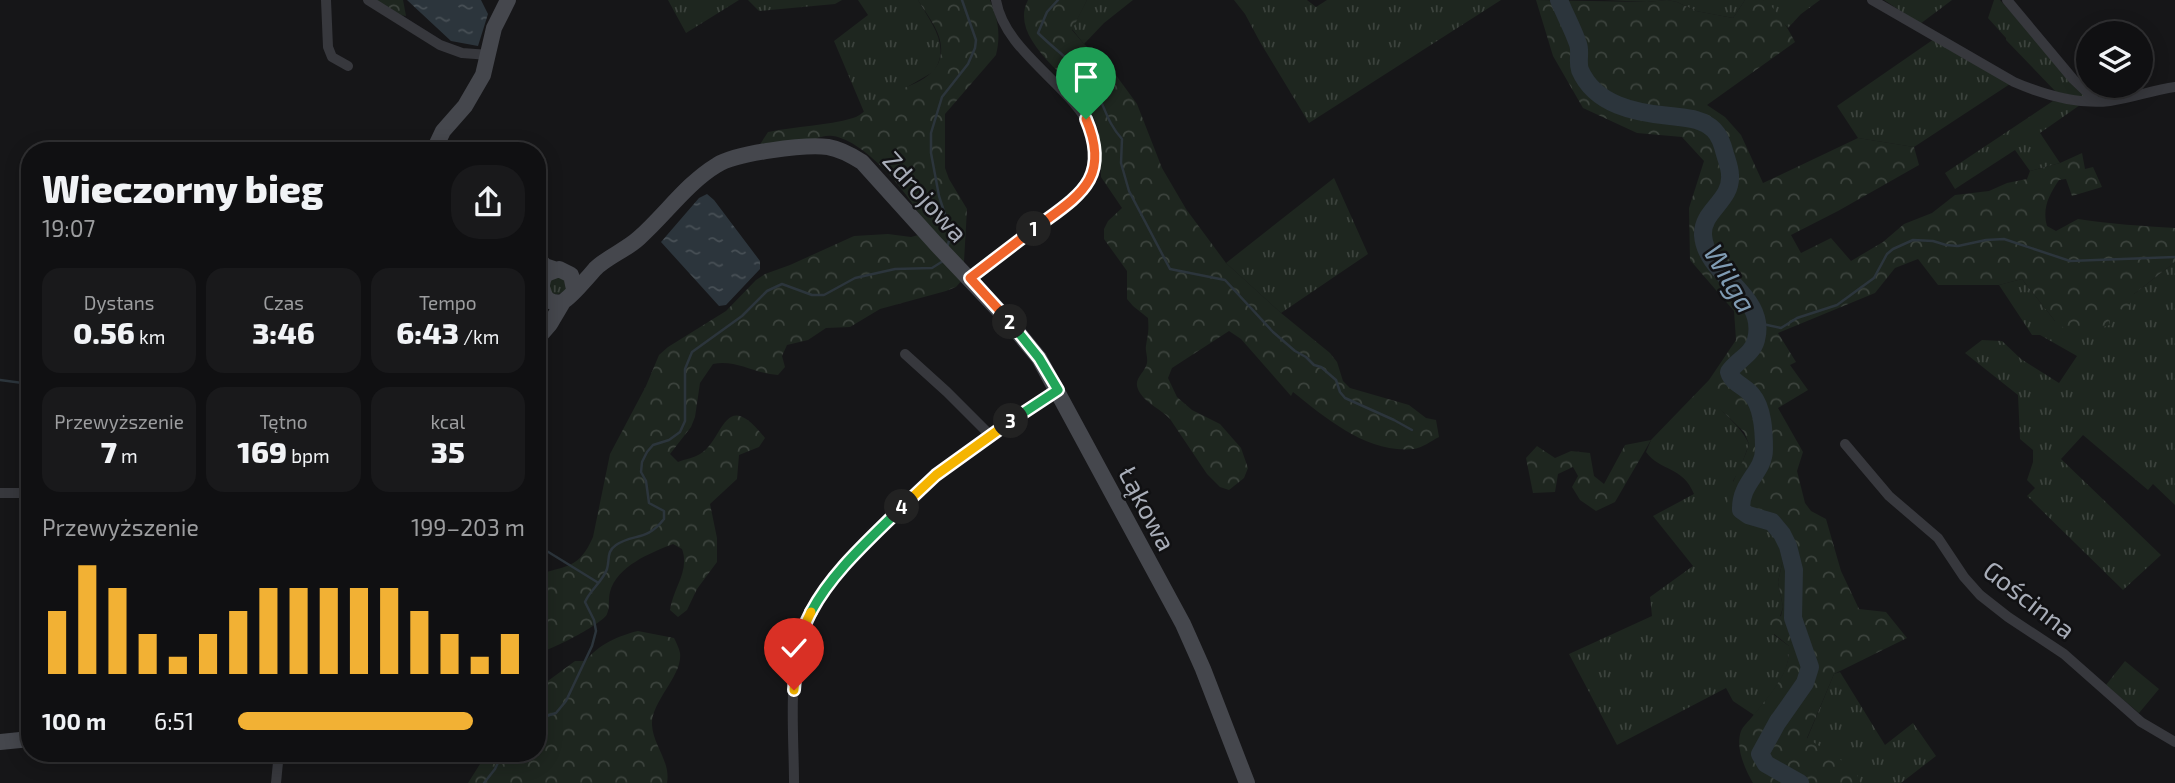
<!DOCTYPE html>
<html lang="pl">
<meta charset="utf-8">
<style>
:root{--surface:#101012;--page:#19191b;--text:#f1f3f6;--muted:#9c9d9f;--line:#303032;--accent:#f2b134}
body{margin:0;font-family:"Exo 2",sans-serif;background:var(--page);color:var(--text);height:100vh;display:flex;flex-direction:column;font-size:26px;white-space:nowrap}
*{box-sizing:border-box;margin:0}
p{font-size:23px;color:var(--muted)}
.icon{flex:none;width:38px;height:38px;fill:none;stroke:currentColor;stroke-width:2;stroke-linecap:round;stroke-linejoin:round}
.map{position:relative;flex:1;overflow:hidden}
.details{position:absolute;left:21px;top:142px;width:525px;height:620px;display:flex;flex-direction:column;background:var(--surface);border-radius:28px;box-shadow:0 4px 18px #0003,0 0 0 2px var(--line)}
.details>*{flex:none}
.fabs{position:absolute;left:2076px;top:21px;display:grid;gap:14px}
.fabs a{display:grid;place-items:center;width:77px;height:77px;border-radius:50%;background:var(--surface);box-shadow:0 4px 18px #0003,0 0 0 2px var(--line);font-size:35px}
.pin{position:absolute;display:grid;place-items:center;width:60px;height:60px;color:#fff;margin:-72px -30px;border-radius:50% 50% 50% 0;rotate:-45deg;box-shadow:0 0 7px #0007}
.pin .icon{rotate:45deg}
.km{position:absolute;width:35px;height:35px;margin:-18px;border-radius:50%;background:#222;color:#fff;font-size:19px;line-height:35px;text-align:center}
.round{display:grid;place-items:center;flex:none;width:74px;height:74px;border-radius:28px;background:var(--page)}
.head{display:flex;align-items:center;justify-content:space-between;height:119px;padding:0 21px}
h1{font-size:38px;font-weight:800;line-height:52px}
.metrics{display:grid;grid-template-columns:repeat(3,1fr);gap:10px;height:119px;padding:7px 21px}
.metrics div{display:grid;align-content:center;border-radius:18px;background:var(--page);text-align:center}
.metrics b{font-size:30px;font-weight:800}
.metrics small{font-size:19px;font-weight:400}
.metrics p{font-size:19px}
.chart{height:196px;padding:14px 21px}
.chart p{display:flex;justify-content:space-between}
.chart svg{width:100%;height:126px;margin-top:7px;stroke:var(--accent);stroke-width:6}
ul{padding:0 21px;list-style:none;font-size:23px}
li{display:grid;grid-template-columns:112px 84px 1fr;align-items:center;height:52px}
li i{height:18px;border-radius:9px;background:var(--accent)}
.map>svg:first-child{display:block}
.built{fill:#222225}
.grass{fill:url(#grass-tufts)}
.forest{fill:url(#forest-crowns)}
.water{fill:url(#water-ripples)}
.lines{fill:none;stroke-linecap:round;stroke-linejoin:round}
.stream{stroke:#2c353c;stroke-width:2.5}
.river{stroke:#2c353c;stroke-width:18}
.street{stroke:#37383d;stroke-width:10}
.secondary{stroke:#45474d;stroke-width:16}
.split-1-casing{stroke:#fff;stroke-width:14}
.split-2-casing{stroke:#fff;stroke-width:14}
.split-3-casing{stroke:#fff;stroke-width:14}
.split-4-casing{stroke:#fff;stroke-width:14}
.split-5-casing{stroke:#fff;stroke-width:14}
.split-6-casing{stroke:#fff;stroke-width:14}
.split-1{stroke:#f0652b;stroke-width:9}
.split-2{stroke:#f0652b;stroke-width:9}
.split-3{stroke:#22a559;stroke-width:9}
.split-4{stroke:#f5b400;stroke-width:9}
.split-5{stroke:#22a559;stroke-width:9}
.split-6{stroke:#f5b400;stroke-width:9}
.labels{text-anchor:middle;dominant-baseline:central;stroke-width:5;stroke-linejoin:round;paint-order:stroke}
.street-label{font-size:26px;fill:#a8adb8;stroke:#111113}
.water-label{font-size:28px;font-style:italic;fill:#7f9bb3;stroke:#111113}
</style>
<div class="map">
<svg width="2175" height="783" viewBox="0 0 2175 783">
<defs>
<pattern id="grass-tufts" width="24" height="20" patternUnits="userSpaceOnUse" patternTransform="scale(1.75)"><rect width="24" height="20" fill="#1e261f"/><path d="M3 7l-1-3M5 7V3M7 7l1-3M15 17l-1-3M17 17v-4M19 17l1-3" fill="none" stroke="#3c433d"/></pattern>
<pattern id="forest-crowns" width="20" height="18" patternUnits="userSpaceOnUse" patternTransform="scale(1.75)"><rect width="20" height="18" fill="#1e261f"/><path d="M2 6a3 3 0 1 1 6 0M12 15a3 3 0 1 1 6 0" fill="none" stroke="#3c433d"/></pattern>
<pattern id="water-ripples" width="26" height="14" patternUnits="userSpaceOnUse" patternTransform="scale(1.75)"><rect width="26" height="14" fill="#2c353c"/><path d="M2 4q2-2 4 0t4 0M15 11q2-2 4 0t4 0" fill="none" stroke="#485056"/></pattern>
</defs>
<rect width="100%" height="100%" fill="#161618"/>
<path class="built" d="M30 668V728L19 729 21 669Z"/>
<path class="grass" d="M668 0H739L686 33Z
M748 0H842L835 4 759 11Z
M858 0H918C931 23 952 47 933 72L864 112 834 41 868 15Z
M1087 0H1133L1104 23 1084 44 1072 29Z
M1234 0H1307L1316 7 1327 0H1501L1309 123 1260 42 1245 14Z
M1604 0H1745L1733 18 1696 11 1677 2 1667 0 1647 2Z
M1763 0H1820L1801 14 1788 28Z
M1884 0H1952L1920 24Z
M1994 0H2000L2085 95V98L2056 92 2006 40V38L1988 18Z
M1934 39 2010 84 1914 147 1858 138 1837 106Z
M2053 101 2080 105 2040 133 2060 163 2030 171 2015 150 1955 189 1945 173Z
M1334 178 1368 254 1281 313 1226 263Z
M2175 262V505L2153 484 2148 490 2083 435 2061 459 2161 555 2123 590 2027 496 2035 488 2027 480 2033 462V450L2020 439 2018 395 1965 353 1982 340 2002 341 2021 359 2059 383 2077 356 2040 335H2032L1999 285 2022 279 2055 321 2134 294Z
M561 276 567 284 566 291 556 295 549 291 548 282Z
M1709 380C1709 410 1737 417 1749 444L1740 469 1733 481 1760 526 1773 530 1780 542 1784 555 1778 582 1783 607 1774 635 1789 646C1791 674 1770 694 1754 715L1733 701 1726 688 1617 745 1569 654 1652 616 1650 597 1693 566 1653 516 1694 494C1683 466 1661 472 1646 452L1651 440Z
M2125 661 2159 689 2139 713 2106 685Z
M1840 672 1885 745 1913 723 1936 756 1901 783H1860L1854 769 1807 739 1834 674Z"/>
<path class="forest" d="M366 0H403L406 16 390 13Z
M918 0H990C998 19 1001 35 996 55L945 114V168L949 179 967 209 963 279 956 287 946 291 880 309 850 327 826 328 808 340 787 345 782 356 785 367 778 375C755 374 736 359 713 364L700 383 695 417 691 427 670 454 678 462C685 459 694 458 700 454 724 440 724 385 765 438L759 447 739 455 737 479 710 504 717 538V562L697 589 687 610 678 617 670 610C673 588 690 571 682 549L673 544C650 553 617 566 610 592 608 599 610 608 607 614 604 623 548 652 537 653V575C567 565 579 569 593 537L610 454 646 386 659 355 668 347 726 311 756 280 765 274 790 265 854 236 888 234 911 237 922 234 925 224C911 196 866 141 833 136 822 134 813 141 802 143 788 146 773 145 759 146L768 132C797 126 826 126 853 118 863 115 867 107 875 102 896 87 938 84 941 53 943 33 928 17 918 0Z
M1028 0H1087L1072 30 1084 44 1110 67 1137 104 1162 168 1186 209 1226 263 1281 313 1330 353 1337 362 1343 381 1350 388 1409 405 1426 418 1436 420 1439 437C1431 441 1422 448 1414 449 1368 454 1327 419 1293 392L1291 396 1241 339 1229 331 1172 368 1168 378 1177 397 1192 410 1220 424 1241 448 1248 468 1244 478 1229 490 1220 487 1207 474 1170 419C1161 409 1148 405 1140 393 1131 379 1144 375 1147 363 1148 357 1145 351 1146 346 1148 332 1149 333 1148 318L1133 306 1127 299V271L1104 239V229L1108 221 1122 208 1101 177C1100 149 1104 136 1089 108 1074 78 1007 40 1028 0Z
M1536 0 1647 2 1667 0 1677 2 1696 11 1733 18 1745 0C1750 0 1759 0 1763 0 1774 4 1790 32 1795 42L1707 105 1725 117 1741 135 1763 183 1858 138 1914 147 1919 165 1838 211 1791 235 1801 253 1831 238 1851 261 1883 242 1904 224 1932 213 1955 195 1989 191 2007 183 2027 179 2030 171 2060 163 2082 153 2085 169 2093 167 2102 187 2072 196 2066 179 2059 180C2049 195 2042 208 2047 226L2056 231 2078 219C2110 224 2143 226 2175 228V262L2134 294 2127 311 2104 305 2110 325 2089 331 2079 340 2055 321 2022 279 1999 285H1938L1918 259 1895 268 1875 293 1778 333 1796 362 1790 365 1808 390 1778 408 1803 452 1797 471 1805 503 1811 511 1826 519 1841 571 1859 609 1886 612 1907 638 1834 674 1807 738 1855 769 1860 783H1753C1745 769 1735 748 1741 731 1743 726 1749 721 1752 717 1768 696 1791 674 1789 646L1767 628 1771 619 1781 616 1783 607 1778 582 1784 555 1780 542 1773 530 1747 522 1727 507C1728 484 1743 466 1749 444L1744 432 1715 404 1709 393V380L1736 340 1734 311 1690 260 1689 208 1704 161 1682 137 1637 133 1583 108 1553 56Z
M1651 440 1615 502 1596 511 1580 500 1572 487 1578 476 1573 467 1558 474 1555 492 1533 493 1526 458 1537 446 1555 458 1571 451 1590 453 1594 476 1604 484 1625 445Z
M638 631 674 638C676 642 679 648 680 653 683 676 651 701 652 725 653 745 671 762 667 783H468L487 753 537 752V689L575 661H586C597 645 620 635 638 631Z"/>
<path class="water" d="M407 0H481L488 14 478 46 451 41Z
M707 194 714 200 760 261V269L726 305 719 306 661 242 699 198Z"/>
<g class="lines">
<path class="stream" d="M1058 0 1047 12 1038 33C1056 51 1079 66 1093 87 1105 104 1105 120 1122 139L1121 163 1129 191 1170 269 1225 280 1273 332 1295 351 1306 357 1314 365 1321 367 1336 380 1340 392 1345 398 1394 420 1412 430
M947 248 951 233 939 196 931 153V133L942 97 968 64 975 48 976 40 962 0
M1758 323 1781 328 1797 318 1837 305 1874 278 1887 254 1893 249 1913 240 1933 241 1946 245 1958 246 1986 240 2004 239 2070 261 2175 257
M0 380 30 384
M537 545 597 582
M537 719 556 713 566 701 592 646 596 631 594 620 585 602C590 590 603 581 607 569 610 559 606 552 616 545 634 533 646 542 664 519V511L649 503 646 481 641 472 642 462 647 452 653 445 669 440 680 432 685 421V369L692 352 742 316 767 291 782 284 812 295H824L855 278 895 269 932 268 943 261
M484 783 495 769 503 752"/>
<path class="river" d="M1559 0C1565 15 1573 29 1578 44 1581 52 1577 61 1580 70 1595 105 1636 113 1670 116 1686 118 1702 118 1714 130 1720 136 1723 146 1725 154 1727 161 1730 168 1730 175 1732 201 1702 210 1703 235 1706 277 1768 294 1756 340 1752 355 1737 360 1729 372 1732 383 1745 386 1752 395 1763 408 1764 432 1764 449 1764 473 1740 482 1741 510L1748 515 1772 522 1782 534 1788 546 1794 570 1793 618 1810 667 1805 683 1777 723 1760 754 1766 764 1800 783"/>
<path class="street" d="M326 0 328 47 332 57 348 66
M368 0 440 45 462 53 489 55
M1872 0 2014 82C2044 95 2077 105 2110 101 2132 98 2153 90 2175 87
M2007 0 2073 79 2095 100
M970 278 1077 197C1145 112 1008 75 996 0
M905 354 947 392 990 435
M1845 444 1889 496 1938 538 1964 577 1980 595 2008 617 2064 654 2141 722 2175 742
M0 493H30
M276 783 279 752
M794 783C794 731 787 673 805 624 816 594 841 569 863 547 886 523 910 498 935 476 973 443 1017 418 1058 390"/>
<path class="secondary" d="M434 150 443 131 465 106 483 75 494 28 508 0
M537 258 545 266 554 269
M574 289 571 275 559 269 546 274C537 287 544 306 562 302 567 301 590 275 595 269 607 257 626 250 639 238 665 215 687 183 717 165 736 153 805 144 828 147 840 149 851 155 862 162L936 244 1006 318 1039 358 1183 624 1203 669 1247 783
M537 339 550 324 563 302
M0 742 30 739"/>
</g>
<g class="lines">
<defs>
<path id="split-1" d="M1034 229C1078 196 1112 180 1086 119"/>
<path id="split-2" d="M1010 322 970 278 1034 229"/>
<path id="split-3" d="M1010 322 1039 358 1058 390 1011 421"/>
<path id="split-4" d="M902 507 936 475 1011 421"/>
<path id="split-5" d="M811 612C832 572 870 539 902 507"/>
<path id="split-6" d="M794 690C796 663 798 636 811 612"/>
</defs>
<use href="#split-1" class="split-1-casing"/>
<use href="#split-2" class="split-2-casing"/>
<use href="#split-3" class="split-3-casing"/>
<use href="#split-4" class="split-4-casing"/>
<use href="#split-5" class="split-5-casing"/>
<use href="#split-6" class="split-6-casing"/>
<use href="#split-1" class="split-1"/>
<use href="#split-2" class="split-2"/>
<use href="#split-3" class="split-3"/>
<use href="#split-4" class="split-4"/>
<use href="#split-5" class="split-5"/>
<use href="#split-6" class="split-6"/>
</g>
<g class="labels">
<g class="street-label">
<text transform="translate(926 196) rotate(48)">Zdrojowa</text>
<text transform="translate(1148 508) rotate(62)">Łąkowa</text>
<text transform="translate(2030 599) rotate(38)">Gościnna</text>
</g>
<g class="water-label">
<text transform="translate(1731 278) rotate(59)">Wilga</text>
</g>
</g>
</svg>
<div class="fabs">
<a><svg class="icon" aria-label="layers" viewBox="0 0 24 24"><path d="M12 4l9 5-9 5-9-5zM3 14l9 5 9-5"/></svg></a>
</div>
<div class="pin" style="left:1086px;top:119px;background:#1e9e55"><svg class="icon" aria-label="arrive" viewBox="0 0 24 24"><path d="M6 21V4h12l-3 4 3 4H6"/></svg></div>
<div class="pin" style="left:794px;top:690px;background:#d93025"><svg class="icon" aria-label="check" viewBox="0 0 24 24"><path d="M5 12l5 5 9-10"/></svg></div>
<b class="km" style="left:1034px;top:229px">1</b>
<b class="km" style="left:1010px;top:322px">2</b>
<b class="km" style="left:1011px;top:421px">3</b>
<b class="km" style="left:902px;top:507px">4</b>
<section class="details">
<div class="head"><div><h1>Wieczorny bieg</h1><p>19:07</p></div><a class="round"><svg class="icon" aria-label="share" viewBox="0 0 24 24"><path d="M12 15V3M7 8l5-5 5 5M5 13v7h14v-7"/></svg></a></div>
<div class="metrics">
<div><p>Dystans</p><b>0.56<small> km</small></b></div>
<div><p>Czas</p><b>3:46</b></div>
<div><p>Tempo</p><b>6:43<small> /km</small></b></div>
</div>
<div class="metrics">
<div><p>Przewyższenie</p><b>7<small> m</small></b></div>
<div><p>Tętno</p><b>169<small> bpm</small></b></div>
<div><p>kcal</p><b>35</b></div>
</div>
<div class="chart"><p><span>Przewyższenie</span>199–203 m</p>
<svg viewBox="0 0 160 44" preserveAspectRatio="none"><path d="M5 44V22M15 44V6M25 44V14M35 44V30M45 44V38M55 44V30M65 44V22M75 44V14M85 44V14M95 44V14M105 44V14M115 44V14M125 44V22M135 44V30M145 44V38M155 44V30"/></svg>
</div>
<ul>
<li><b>100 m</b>6:51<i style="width:82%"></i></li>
</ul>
</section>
</div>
